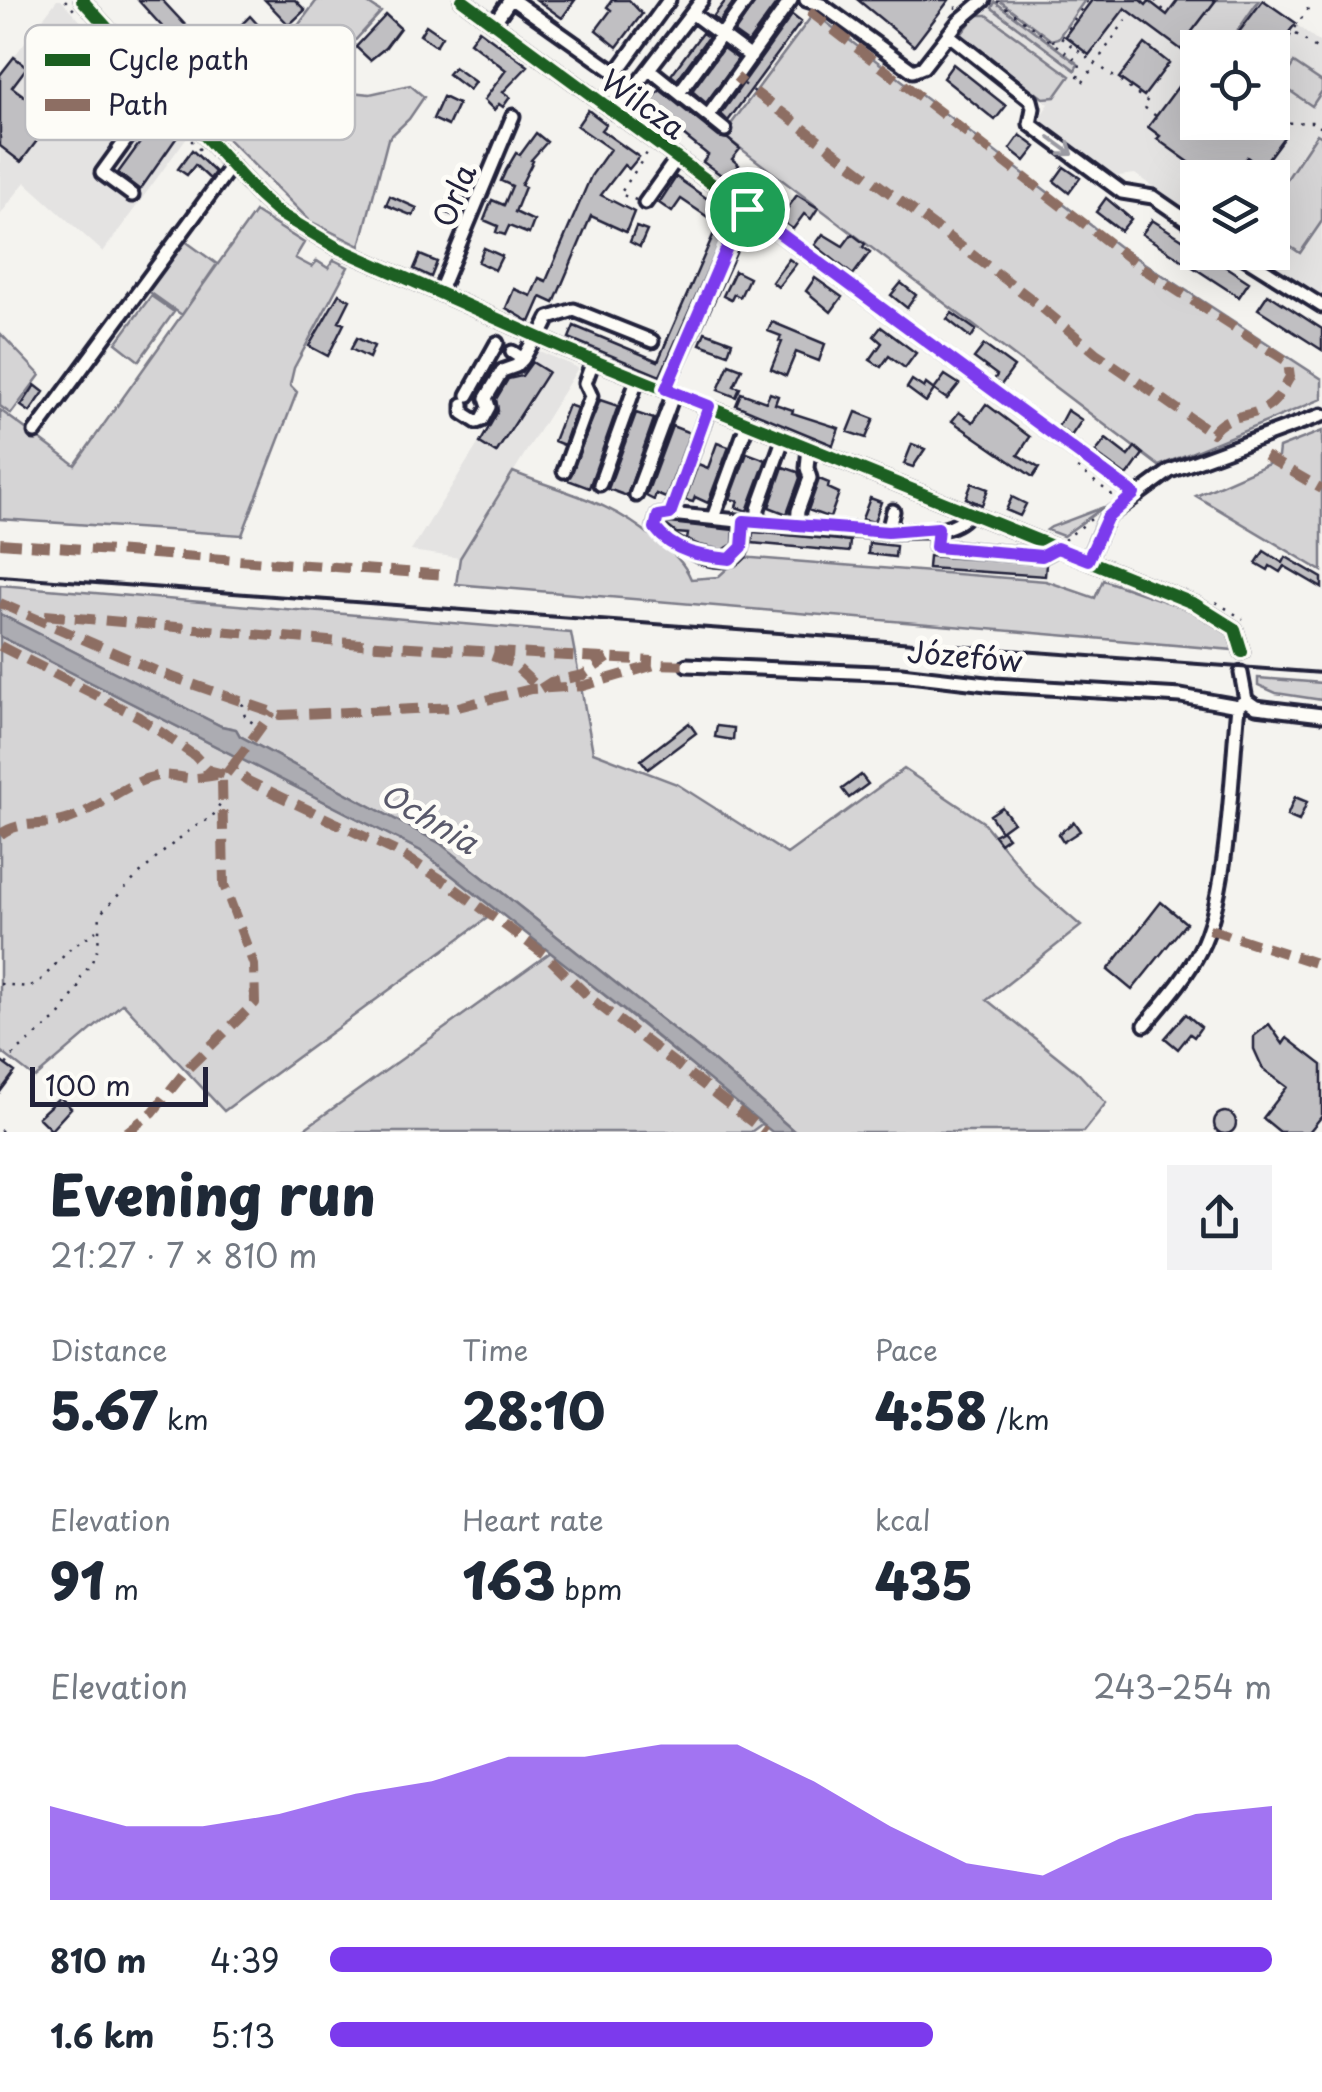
<!DOCTYPE html>
<meta charset="utf-8">
<style>
:root{--surface:#fff;--page:#f2f2f3;--text:#1f2937;--muted:#747a83;--accent:#7c3aed}
body{margin:0;font-family:"Playpen Sans",sans-serif;background:var(--page);color:var(--text);height:100vh;display:flex;flex-direction:column;font-size:38px;white-space:nowrap}
*{box-sizing:border-box;margin:0}
p{font-size:32px;color:var(--muted)}
.icon{flex:none;width:55px;height:55px;fill:none;stroke:currentColor;stroke-width:2;stroke-linecap:round;stroke-linejoin:round}
.map{position:relative;height:1132px;overflow:hidden}
.side{display:flex;flex-direction:column;background:var(--surface);flex:1}
.side>*{flex:none}
.buttons{position:absolute;left:1180px;top:30px;display:grid;gap:20px}
.buttons a{display:grid;place-items:center;width:110px;height:110px;border-radius:0px;background:var(--surface);box-shadow:0 10px 40px #0002;font-size:50px}
.scale{position:absolute;left:30px;bottom:25px;width:178px;box-sizing:border-box;padding-left:10px;border:5px solid #22223b;border-top:0;font-size:28px;line-height:35px;white-space:nowrap;color:#22223b;-webkit-text-stroke:8px #fdfcf7;paint-order:stroke}
.pin{position:absolute;display:grid;place-items:center;width:85px;height:85px;color:#fff;margin:-42px;border:5px solid #fff;border-radius:50%;box-shadow:0 2px 10px #0007}
.round{display:grid;place-items:center;flex:none;width:105px;height:105px;border-radius:0px;background:var(--page)}
.head{display:flex;align-items:center;justify-content:space-between;height:170px;padding:0 50px}
h1{font-size:55px;font-weight:800;line-height:75px}
.figures{display:grid;grid-template-columns:repeat(3,1fr);gap:15px;height:170px;padding:10px 50px}
.figures div{display:grid;align-content:center}
.figures b{font-size:50px;font-weight:800}
.figures small{font-size:28px;font-weight:400}
.figures p{font-size:28px}
.chart{height:280px;padding:20px 50px}
.chart p{display:flex;justify-content:space-between}
.chart svg{width:100%;height:180px;margin-top:10px;fill:var(--accent);opacity:.7}
ul{padding:0 50px;list-style:none;font-size:32px}
li{display:grid;grid-template-columns:160px 120px 1fr;align-items:center;height:75px}
li i{height:25px;border-radius:12px;background:var(--accent)}
.map>svg:first-child{display:block}
.built{fill:#e4e3e2;fill-rule:evenodd}
.green{fill:#d5d4d5;stroke:#7c7b88;stroke-width:2.5}
.water{fill:#acacb2;stroke:#757582;stroke-width:2.5}
.building{fill:#c0bfc2;stroke:#22223b;stroke-width:2.5}
.lines{fill:none;stroke-linecap:round;stroke-linejoin:round}
.minor-casing{stroke:#22223b;stroke-width:19}
.path{stroke:#22223b;stroke-width:2.5;stroke-dasharray:2.5 8;stroke-linecap:butt}
.minor{stroke:#fdfcf7;stroke-width:11}
.rail{stroke:#22223b;stroke-width:4}
.quiet{stroke:#8d6e63;stroke-width:10;stroke-dasharray:20 10;stroke-linecap:butt}
.cycleway-casing{stroke:#fdfcf7;stroke-width:19}
.cycleway{stroke:#1b5e20;stroke-width:12}
.oneway{stroke:#9a9aa2}
.route-casing{stroke:#fff;stroke-width:20}
.route{stroke:#7c3aed;stroke-width:12}
.labels{text-anchor:middle;dominant-baseline:central;stroke-width:10;stroke-linejoin:round;paint-order:stroke}
.street-label{font-size:30px;fill:#22223b;stroke:#fdfcf7}
.water-label{font-size:32px;font-style:italic;fill:#59596b;stroke:#fdfcf7}
.key{fill:#fdfcf7;stroke:#bbbbbf;stroke-width:2.5}
.key-label{font-size:28px;fill:#22223b}
</style>
<div class="map">
<svg width="1322" height="1132" viewBox="0 0 1322 1132">
<rect width="100%" height="100%" fill="#f4f3ef"/>
<filter id="ink" filterUnits="userSpaceOnUse"><feTurbulence type="fractalNoise" baseFrequency=".01" numOctaves="2"/><feDisplacementMap in="SourceGraphic" scale="20" xChannelSelector="R" yChannelSelector="G"/><feConvolveMatrix kernelMatrix="1 2 1 2 8 2 1 2 1" color-interpolation-filters="sRGB"/></filter>
<g filter="url(#ink)">
<path class="built" d="M57 0H61L187 137 103 252 25 182 0 215V75Z
M999 0H1264L1322 44V298L1251 253 1272 252V178H1198L1197 219 1135 174 1110 177 1036 122 1049 104 959 36 974 16 983 13 991 3ZM1198 48H1272V122H1198Z
M537 350 578 368 460 558 411 551Z"/>
<path class="green" d="M317 0H363L381 12 312 88 370 94 410 85 424 97 409 119 388 139 360 246 310 221 220 131Z
M1004 0H1085L1058 38 1051 40 1000 1Z
M1216 0H1259L1226 47H1200L1187 38Z
M995 2 1078 64 1075 70 992 8Z
M814 13 1118 246 1322 379V399L1159 466 723 135Z
M976 15H987L1070 76 1055 97 1043 98 960 36Z
M1294 63 1322 82V91L1312 106 1280 84Z
M1317 134 1322 137V221L1300 253 1273 235V200Z
M255 212 304 243 295 258 312 267 317 261 328 268 334 260 348 267 294 368 290 385 297 392 242 535 0 519V410L75 465Z
M181 238 217 264 182 315 144 288Z
M151 296 174 312 139 361 116 343Z
M0 333 40 375 11 414 0 406Z
M1322 431V571L1196 496 1271 463 1278 457 1279 448Z
M513 472C567 494 608 500 655 539 670 551 683 560 691 579L718 577 740 557 1046 581 1095 598 1103 580 1196 612 1232 637 1234 650 456 584 460 558Z
M1104 507 1063 536 1047 530 1051 527Z
M0 585 571 633 593 752 677 784 787 854 904 769 983 822 1035 886 1081 926 987 1000 1078 1073 1106 1103 1083 1132H795L715 1062 441 844 240 736 236 729 221 726 0 614Z
M0 636 421 851 497 911 224 1111 123 1003 35 1078 0 1051Z
M1258 678 1322 683V700L1276 693 1258 685Z
M551 952 763 1123 751 1132H300Z"/>
<path class="water" d="M0 614 221 726 236 729 240 736 441 844 715 1062 795 1132H772L639 1022 421 851 0 636Z"/>
<path class="building" d="M138 0H162L201 42 187 54Z
M265 0H295L305 10 289 25Z
M537 0H575L562 18Z
M612 0H629L642 14 617 47 596 30 611 10 607 7Z
M726 0H735L719 22 713 17Z
M756 0H779L748 43 734 33Z
M858 0H949L914 46Z
M1092 0H1140L1146 5 1149 1 1167 15 1178 0H1216L1187 38 1198 46V62L1125 8 1089 55 1065 36Z
M1263 0 1296 23 1277 48H1227Z
M386 15 400 28 385 48 370 60 356 47Z
M792 15 801 22 728 121 721 114Z
M250 16 276 45 260 60 234 32Z
M426 25 442 36 436 46 420 35Z
M479 30 528 66 503 92 510 97 503 107 499 104 494 110 484 100 506 70 470 42Z
M702 33 708 37 677 80 671 75Z
M1145 44 1169 63 1144 96 1119 78Z
M723 48 738 59 706 103 692 91Z
M14 57 27 67 12 87 54 118 21 162 0 146V75Z
M953 64 1006 106 995 120 943 78Z
M454 67 475 82 469 90 448 74Z
M1186 76 1198 84V122H1272L1269 126 1284 137 1261 168 1247 157 1230 178H1211L1157 139 1160 136 1148 127Z
M660 90 719 137 728 139 740 149 732 159 739 165 728 180 703 162 708 155 647 106Z
M443 97 458 104 448 126 433 119Z
M588 110 606 124 601 130 639 157 629 169 624 165 601 195 634 212 626 232 591 216 554 303 541 297 530 322 506 308 514 289 531 296 539 278 546 281 591 176 610 149 577 126Z
M155 122 177 137 140 190 118 173Z
M536 133 547 142 531 160 533 161 521 185 525 187 515 212 534 221 529 234 509 226 505 235 496 232 498 226 484 220 492 200 504 205 512 186 501 181 506 170 516 153 520 155Z
M1020 135 1036 147 1025 161 1010 149Z
M192 150 215 172 210 179 195 165 187 175 178 169Z
M1064 167 1080 178 1069 193 1054 181Z
M676 177 732 216 660 376 569 338 574 326 658 361 718 224 681 199 672 212 659 203Z
M458 186 469 191 457 217 442 211 452 189 456 191Z
M748 186 754 190 757 186 765 191 756 203 743 193Z
M797 195 818 208 811 219 804 214 793 229 779 220Z
M390 196 417 208 413 216 386 205Z
M1106 198 1131 219 1121 231 1096 212Z
M1152 220 1198 249V252H1203L1249 282 1239 297 1142 234Z
M636 227 647 231 640 247 630 242Z
M823 234 843 246 852 234 865 244 863 247 870 252 853 275 815 245Z
M484 248 502 256 495 270 478 262Z
M420 255 437 262 431 277 414 269Z
M789 259 796 264 778 287 772 282Z
M735 271 749 278 740 297 734 294 731 300 723 296Z
M815 278 842 297 831 312 806 291Z
M901 283 916 295 907 308 891 295Z
M339 294 350 300 339 322 344 324 328 356 309 346Z
M1268 294 1322 329V350L1258 309Z
M952 313 976 330 971 338 947 319Z
M772 322 825 344 819 361 796 352 786 376 771 369 782 342 779 341 781 336 768 331Z
M881 327 916 353 905 368 889 356 881 367 870 360 882 343 874 336Z
M705 332 732 342 728 354 700 344Z
M357 338 374 346 369 358 351 349Z
M984 345 1014 367 1001 385 994 380 997 375 974 358Z
M532 362 548 372 496 453 480 443 498 411 496 399 508 379 522 376Z
M729 364 742 369 734 386 740 388 736 397 718 390Z
M945 375 959 384 947 399 934 390Z
M912 380 924 388 926 384 934 390 926 402 907 388Z
M35 385 44 392 30 412 21 406Z
M741 393 766 402 770 393 778 396 775 404 793 410 792 413 839 428 833 445 736 405Z
M600 400 618 406 589 488 568 480Z
M986 404 1030 437 1018 455 1039 468 1033 477 952 421 959 412 973 422Z
M568 405 577 408 564 445 554 441Z
M1067 410 1082 420 1071 436 1058 427Z
M856 412 874 419 866 438 848 432Z
M636 413 654 419 627 496 608 489Z
M672 426 690 433 666 498 656 494 654 500 646 496Z
M1106 439 1128 456 1135 447 1143 454 1128 475H1125L1095 453Z
M717 443 729 447 708 503 695 497 693 502 685 500 698 464 708 468Z
M912 444 925 449 913 467 904 464Z
M747 453 766 460 747 511 736 507 738 501 730 499Z
M783 467 798 472 800 478 787 514 769 507Z
M819 479 829 483 828 488 839 493 830 518 808 510Z
M972 483 988 489 982 505 966 498Z
M1012 497 1026 504 1020 516 1006 510Z
M870 498 881 502 874 522 862 519Z
M670 523 734 530 733 544 723 550 699 545 687 540 688 534 676 533 665 524Z
M753 532 850 541 849 552 752 543Z
M869 543 896 546 895 557 868 554Z
M1264 551 1283 563 1286 557 1322 578V588L1284 566 1280 572 1270 566 1268 570 1256 563Z
M929 556 1046 564 1045 576 928 568Z
M689 723 696 733 648 769 641 760Z
M717 726 734 728 733 740 715 737Z
M861 775 868 784 849 798 842 789Z
M1295 797 1307 802 1299 821 1287 816Z
M1002 807 1013 822 1002 830 1008 837 1000 843 994 835 1001 831 990 815Z
M1074 822 1080 831 1063 842 1058 834Z
M1161 902 1186 923 1132 990 1108 970Z
M1186 1014 1201 1027 1194 1037 1190 1034 1178 1049 1165 1038Z
M1269 1024 1283 1044 1287 1038 1322 1065V1116L1309 1132H1280L1263 1118 1287 1087 1263 1069 1254 1049V1036Z
M0 1061 15 1072 0 1092Z
M60 1097 71 1108 51 1130 38 1117Z
M1214 1123a11 11 0 1 1 22 0a11 11 0 1 1-22 0Z"/>
<g class="lines">
<defs>
<path id="minor" d="M82 0 259 196 277 212 336 247 565 349 1195 604 1235 629 1242 652
M462 0 1134 494
M513 0 616 73 669 0
M806 0 822 5 913 71 923 67 959 21 984 0
M693 14 751 57
M494 23 510 0
M949 35 1031 100 1033 108 1030 124 1122 192 1153 197 1198 228
M649 69 725 130
M679 93 747 0
M615 113 702 0
M708 116 791 0
M132 195 102 173 162 90
M645 203 677 158
M1236 252 1322 306
M439 293 513 116
M539 338 549 318 574 310 652 341
M512 352 523 359 536 336
M665 389 747 209
M468 395 497 343
M463 404V413L477 422 482 420 489 407 486 398 502 371 516 366 523 359
M709 407 670 514 797 527 888 532 893 511
M35 432 231 166
M564 471 591 396 585 383 593 361
M600 484 638 378
M636 495 674 393
M670 514 658 516 655 527C667 544 723 573 739 553 745 545 743 531 744 521
M713 518 748 422
M758 523V509L784 437
M797 527 798 511 810 478 807 468 809 447
M937 528 936 547 1042 556 1057 548
M888 532C915 530 955 536 970 511
M1088 560 1107 517 1170 471 1322 415
M687 665 901 674 995 685 1181 696 1238 706
M1241 673 1246 700 1256 707 1322 715
M1145 1025C1165 1001 1186 978 1200 950 1229 894 1231 773 1238 706L1246 700"/>
</defs>
<use href="#minor" class="minor-casing"/>
<path class="path" d="M65 0 74 10
M1155 0 1167 14
M997 1 1080 63 1078 78
M1142 2 1144 0
M956 9V0
M1296 34 1322 52
M1061 38 1148 102 1144 107 1156 116
M1052 41 1061 38 1088 0
M1272 63 1311 4
M1083 82 1127 18
M744 84 755 92
M163 109 201 151
M1272 112 1284 123 1312 122 1322 128
M636 200 620 194 647 153
M1077 468 1115 497
M1064 540 1094 517
M1216 602 1243 619
M233 698 243 705 245 718 260 727
M0 984 29 987 40 981 71 948 96 931
M0 1073 15 1053 59 1016 78 988 81 977 91 964 98 948 100 914C121 892 187 824 211 819L224 797
M0 1130 3 1132"/>
<use href="#minor" class="minor"/>
<path class="rail" d="M0 576 1322 673"/>
<path class="quiet" d="M736 77 743 83
M755 92 1030 298 1096 353 1212 433C1228 413 1242 419 1264 409 1277 403 1283 388 1290 377L1288 362 1139 266 809 11
M1265 456 1322 489
M0 543 447 575
M0 603 161 673 280 715 458 707 531 689 583 686 658 664 687 665
M45 615 361 644 653 661
M0 646 139 717 195 756 208 770 224 774
M492 656 512 663 540 689 551 682 583 675 608 658
M234 764 272 712
M0 835C18 820 43 827 66 820 98 810 126 782 157 776 168 774 177 777 188 778 199 779 214 775 226 774L234 764 233 769 248 781 401 854 447 883 548 957 591 999 765 1132
M1209 929 1322 965
M127 1132 153 1112 188 1068 255 1003 254 965 224 885 222 779"/>
<defs>
<path id="cycleway" d="M82 0 259 196 277 212 336 247 565 349 1195 604 1235 629 1242 652
M462 0 1134 494"/>
</defs>
<use href="#cycleway" class="cycleway-casing"/>
<use href="#cycleway" class="cycleway"/>
</g>
<defs><path id="oneway-shaft" d="M-6 0H5M1.5-3L5.5 0L1.5 3" fill="none" stroke-width="1.6" stroke-linecap="round" stroke-linejoin="round" transform="scale(2.5)"/></defs>
<use class="oneway" href="#oneway-shaft" transform="translate(1061 146) rotate(36)"/>
</g>
<g class="lines" filter="url(#ink)">
<defs>
<path id="route" d="M747 209 1134 494 1107 518 1088 560 1057 548 1042 556 936 547 938 528 888 532 744 521 742 547 730 559C701 556 674 553 655 528L658 516 670 514 709 406 666 389 740 217Z"/>
</defs>
<use href="#route" class="route-casing"/>
<use href="#route" class="route"/>
</g>
<g class="labels">
<g class="street-label">
<text transform="translate(644 103) rotate(36)">Wilcza</text>
<text transform="translate(453 195) rotate(-67)">Orla</text>
<text transform="translate(965 655) rotate(5)">Józefów</text>
</g>
<g class="water-label">
<text transform="translate(430 817) rotate(31)">Ochnia</text>
</g>
</g>
<rect x="25" y="25" width="330" height="115" rx="15" class="key"/>
<rect x="45" y="54" width="45" height="12" fill="#1b5e20"/>
<rect x="45" y="99" width="45" height="12" fill="#8d6e63"/>
<g class="key-label">
<text x="108" y="70">Cycle path</text>
<text x="108" y="115">Path</text>
</g>
</svg>
<div class="buttons">
<a><svg class="icon" aria-label="locate" viewBox="0 0 24 24"><circle cx="12" cy="12" r="6"/><path d="M12 2v4M12 18v4M2 12h4M18 12h4"/></svg></a>
<a><svg class="icon" aria-label="layers" viewBox="0 0 24 24"><path d="M12 4l9 5-9 5-9-5zM3 14l9 5 9-5"/></svg></a>
</div>
<div class="scale">100 m</div>
<div class="pin" style="left:747px;top:209px;background:#1e9e55"><svg class="icon" aria-label="arrive" viewBox="0 0 24 24"><path d="M6 21V4h12l-3 4 3 4H6"/></svg></div>
</div>
<section class="side">
<div class="head"><div><h1>Evening run</h1><p>21:27 · 7 × 810 m</p></div><a class="round"><svg class="icon" aria-label="share" viewBox="0 0 24 24"><path d="M12 15V3M7 8l5-5 5 5M5 13v7h14v-7"/></svg></a></div>
<div class="figures">
<div><p>Distance</p><b>5.67<small> km</small></b></div>
<div><p>Time</p><b>28:10</b></div>
<div><p>Pace</p><b>4:58<small> /km</small></b></div>
</div>
<div class="figures">
<div><p>Elevation</p><b>91<small> m</small></b></div>
<div><p>Heart rate</p><b>163<small> bpm</small></b></div>
<div><p>kcal</p><b>435</b></div>
</div>
<div class="chart"><p><span>Elevation</span>243–254 m</p>
<svg viewBox="0 0 160 44" preserveAspectRatio="none"><path d="M0 44V21L10 26L20 26L30 23L40 18L50 15L60 9L70 9L80 6L90 6L100 15L110 26L120 35L130 38L140 29L150 23L160 21V44z"/></svg>
</div>
<ul>
<li><b>810 m</b>4:39<i style="width:100%"></i></li>
<li><b>1.6 km</b>5:13<i style="width:64%"></i></li>
</ul>
</section>
